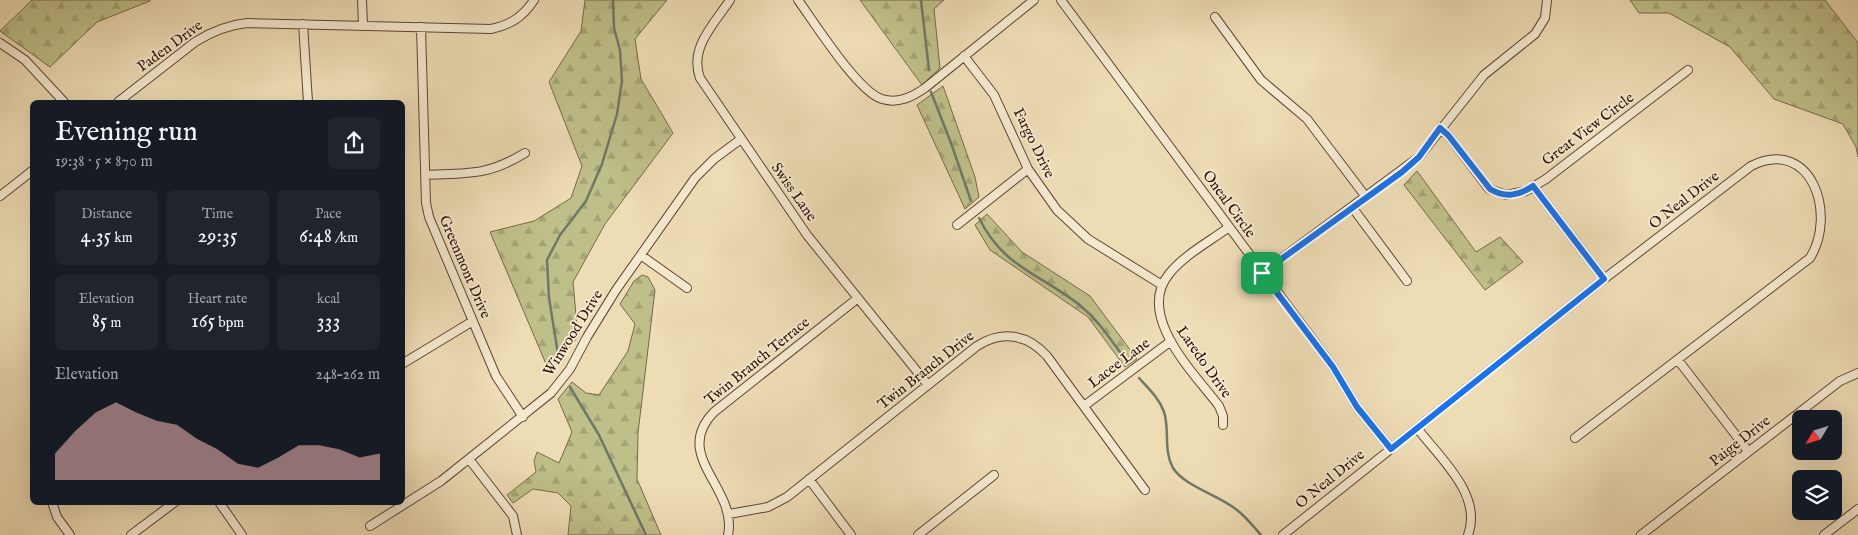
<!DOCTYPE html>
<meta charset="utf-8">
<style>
:root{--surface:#171b24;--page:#20242c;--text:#f1f3f6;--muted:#9ea1a6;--accent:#c59692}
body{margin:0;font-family:"IM FELL English",serif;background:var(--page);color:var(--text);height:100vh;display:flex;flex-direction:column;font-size:19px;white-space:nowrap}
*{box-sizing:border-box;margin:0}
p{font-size:16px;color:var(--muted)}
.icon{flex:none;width:28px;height:28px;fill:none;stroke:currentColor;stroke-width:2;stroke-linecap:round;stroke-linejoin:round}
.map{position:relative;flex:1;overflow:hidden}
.drawer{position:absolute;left:30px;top:100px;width:375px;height:405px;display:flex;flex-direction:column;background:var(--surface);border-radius:8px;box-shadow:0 5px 20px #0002}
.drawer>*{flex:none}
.needle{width:32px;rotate:232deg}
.tools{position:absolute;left:1792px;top:410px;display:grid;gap:10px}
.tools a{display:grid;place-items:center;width:50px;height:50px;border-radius:8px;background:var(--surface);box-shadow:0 5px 20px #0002;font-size:25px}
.pin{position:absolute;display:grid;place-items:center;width:42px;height:42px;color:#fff;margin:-21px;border-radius:10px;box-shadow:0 2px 8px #0006}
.round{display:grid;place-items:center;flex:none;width:52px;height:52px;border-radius:8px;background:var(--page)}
.overview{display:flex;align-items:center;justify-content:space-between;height:85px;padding:0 25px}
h1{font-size:28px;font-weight:600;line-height:38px}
.metrics{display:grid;grid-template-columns:repeat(3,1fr);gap:8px;height:85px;padding:5px 25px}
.metrics div{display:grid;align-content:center;border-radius:8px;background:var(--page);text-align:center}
.metrics b{font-size:21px;font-weight:600}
.metrics small{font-size:14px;font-weight:400}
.metrics p{font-size:14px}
.chart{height:140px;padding:10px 25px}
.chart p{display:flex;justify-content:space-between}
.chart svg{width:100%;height:90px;margin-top:5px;fill:var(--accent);opacity:.7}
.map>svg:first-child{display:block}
.forest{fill:url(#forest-firs);stroke:#776948}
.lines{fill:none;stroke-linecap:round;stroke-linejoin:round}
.stream{stroke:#6f7869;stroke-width:2.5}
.street-casing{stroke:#5f4533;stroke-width:10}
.street{stroke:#f4e8cf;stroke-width:8}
.route-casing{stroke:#fff;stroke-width:10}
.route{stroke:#1a73e8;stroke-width:6}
.labels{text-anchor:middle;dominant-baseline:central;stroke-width:4;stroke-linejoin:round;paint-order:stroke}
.street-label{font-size:15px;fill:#2f1308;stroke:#f4e8cf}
</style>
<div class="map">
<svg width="1858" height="535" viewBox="0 0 1858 535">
<defs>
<pattern id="forest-firs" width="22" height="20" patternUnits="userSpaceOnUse" patternTransform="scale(1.25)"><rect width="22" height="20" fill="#bfbf89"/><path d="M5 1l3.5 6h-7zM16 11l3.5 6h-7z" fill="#a4a375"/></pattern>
</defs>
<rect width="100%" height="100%" fill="#eedcb5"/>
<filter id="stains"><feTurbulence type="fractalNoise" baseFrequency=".004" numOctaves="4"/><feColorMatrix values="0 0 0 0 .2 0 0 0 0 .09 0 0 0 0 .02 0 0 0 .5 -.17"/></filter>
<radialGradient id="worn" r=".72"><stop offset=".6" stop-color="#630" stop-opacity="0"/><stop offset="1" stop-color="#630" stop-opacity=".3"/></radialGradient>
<path class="forest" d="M32 0H150V1L97 22 50 67 0 31Z
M585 0H667L635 39 641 79 673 133 605 224 573 282 578 337 549 371 490 232 534 221 571 198 582 166 549 82 581 31Z
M860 0H944L934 9 940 68 922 85Z
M1630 0H1825L1858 43V157L1856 147 1843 124 1774 99 1730 47 1669 13H1639Z
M943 86 975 177 979 197 965 209 917 105Z
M1417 171 1476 252 1500 237 1523 262 1485 290 1404 185Z
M987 214 1022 252 1090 296 1137 359 1125 367 1088 317 990 250 975 225Z
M642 275 648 277 655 290 638 433 637 479 661 535H568L571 506 558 493 533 489 513 503 507 495 536 472 534 461 537 452 559 463 572 432 558 399 572 382 586 393 599 395 628 351 635 324 620 304 634 281Z"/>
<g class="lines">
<path class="stream" d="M921 0 929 70
M931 92 951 143 971 201
M979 218C1004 269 1042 274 1082 307 1100 322 1112 342 1126 360
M559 360 549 298 547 260 560 235 586 201 602 164 617 114 622 81 620 50 614 28 613 0
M1139 378C1148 388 1159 398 1164 412 1170 430 1163 450 1173 468 1184 486 1221 496 1237 510 1246 517 1254 527 1261 535
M570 387 599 435 646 535"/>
<defs>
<path id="street" d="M362 0 363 26
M730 0C714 24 689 48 700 78L807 235 928 385
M798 0C814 22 858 92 882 99 898 104 912 97 925 88L1034 0
M1061 0 1333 367 1357 407 1391 449
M1215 17 1261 80 1307 119 1366 197
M303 24 308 102
M421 27 426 203 429 217 496 376 523 417
M0 43 25 60 64 102
M964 56 994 95 1028 169 1057 210 1088 239 1162 285
M118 102 195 42C211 32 227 25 247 23L491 29C510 25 523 17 534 0
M1440 128 1448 135 1489 189 1506 195 1526 191 1546 179 1688 70
M426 175C469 173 487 176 525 153
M1533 186 1604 279
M0 196 32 171
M1352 207 1407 281
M957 225 1028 169
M642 256 687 288
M1262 273 1419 157 1484 75 1535 34 1545 18 1547 0
M1678 360 1748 451
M402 364 473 321
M1084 406 1171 341
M1223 425V416L1219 406C1195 374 1135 316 1169 274 1184 255 1209 242 1229 227
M1417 428C1440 458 1483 495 1468 535
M469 459 513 516 517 535
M809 479 851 535
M52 502 57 517 70 535
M219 502 242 535
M729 514 768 507 787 497 977 346C1002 330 1027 334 1047 356L1145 490
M370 526 441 481 551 393 570 369 587 337 616 290 695 178 714 159 741 139
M131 535 175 502
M728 535C738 488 671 456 714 412L858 298
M918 535 994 475
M1283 535 1604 279 1751 166C1812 136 1837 215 1810 258L1575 438
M1641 535 1840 381 1858 373
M1824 535 1858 509"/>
</defs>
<use href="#street" class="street-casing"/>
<use href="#street" class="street"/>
</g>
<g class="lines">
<defs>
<path id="route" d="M1440 128 1448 135 1490 189C1505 198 1518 196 1533 186L1604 279 1391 449 1357 407 1333 367 1262 273 1402 172 1419 157Z"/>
</defs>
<use href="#route" class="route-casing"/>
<use href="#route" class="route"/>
</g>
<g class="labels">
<g class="street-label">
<text transform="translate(170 46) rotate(-36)">Paden Drive</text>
<text transform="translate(1588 129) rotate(-37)">Great View Circle</text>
<text transform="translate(1034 143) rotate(64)">Fargo Drive</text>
<text transform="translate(794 192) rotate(55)">Swiss Lane</text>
<text transform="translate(1684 200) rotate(-38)">O Neal Drive</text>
<text transform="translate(1229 204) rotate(54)">Oneal Circle</text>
<text transform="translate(465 267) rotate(67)">Greenmont Drive</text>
<text transform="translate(573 333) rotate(-58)">Winwood Drive</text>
<text transform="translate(757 361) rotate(-39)">Twin Branch Terrace</text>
<text transform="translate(1204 362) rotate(55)">Laredo Drive</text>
<text transform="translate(1119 363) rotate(-37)">Lacee Lane</text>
<text transform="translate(926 370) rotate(-38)">Twin Branch Drive</text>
<text transform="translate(1740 441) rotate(-38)">Paige Drive</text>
<text transform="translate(1330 479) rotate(-39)">O Neal Drive</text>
</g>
</g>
<rect width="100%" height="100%" filter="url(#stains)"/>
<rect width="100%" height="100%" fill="url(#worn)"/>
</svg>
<div class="tools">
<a><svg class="needle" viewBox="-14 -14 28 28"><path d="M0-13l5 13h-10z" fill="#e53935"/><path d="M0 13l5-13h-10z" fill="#9ea1a6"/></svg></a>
<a><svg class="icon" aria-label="layers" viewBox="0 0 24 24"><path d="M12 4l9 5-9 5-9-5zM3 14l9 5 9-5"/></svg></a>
</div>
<div class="pin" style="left:1262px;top:273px;background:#1e9e55"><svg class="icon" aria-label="arrive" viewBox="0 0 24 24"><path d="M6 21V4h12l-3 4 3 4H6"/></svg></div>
<section class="drawer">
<div class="overview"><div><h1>Evening run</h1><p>19:38 · 5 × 870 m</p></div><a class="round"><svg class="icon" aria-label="share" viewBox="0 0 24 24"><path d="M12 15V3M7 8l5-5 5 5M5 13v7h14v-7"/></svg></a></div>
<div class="metrics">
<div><p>Distance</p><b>4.35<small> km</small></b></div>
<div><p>Time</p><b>29:35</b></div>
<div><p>Pace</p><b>6:48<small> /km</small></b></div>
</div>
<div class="metrics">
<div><p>Elevation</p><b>85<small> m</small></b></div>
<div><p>Heart rate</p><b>165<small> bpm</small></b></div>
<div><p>kcal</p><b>333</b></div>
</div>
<div class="chart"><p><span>Elevation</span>248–262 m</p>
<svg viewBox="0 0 160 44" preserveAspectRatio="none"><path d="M0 44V31L10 20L20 11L30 6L40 11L50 15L60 17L70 24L80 29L90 36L100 38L110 33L120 27L130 27L140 29L150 33L160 31V44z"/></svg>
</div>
</section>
</div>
